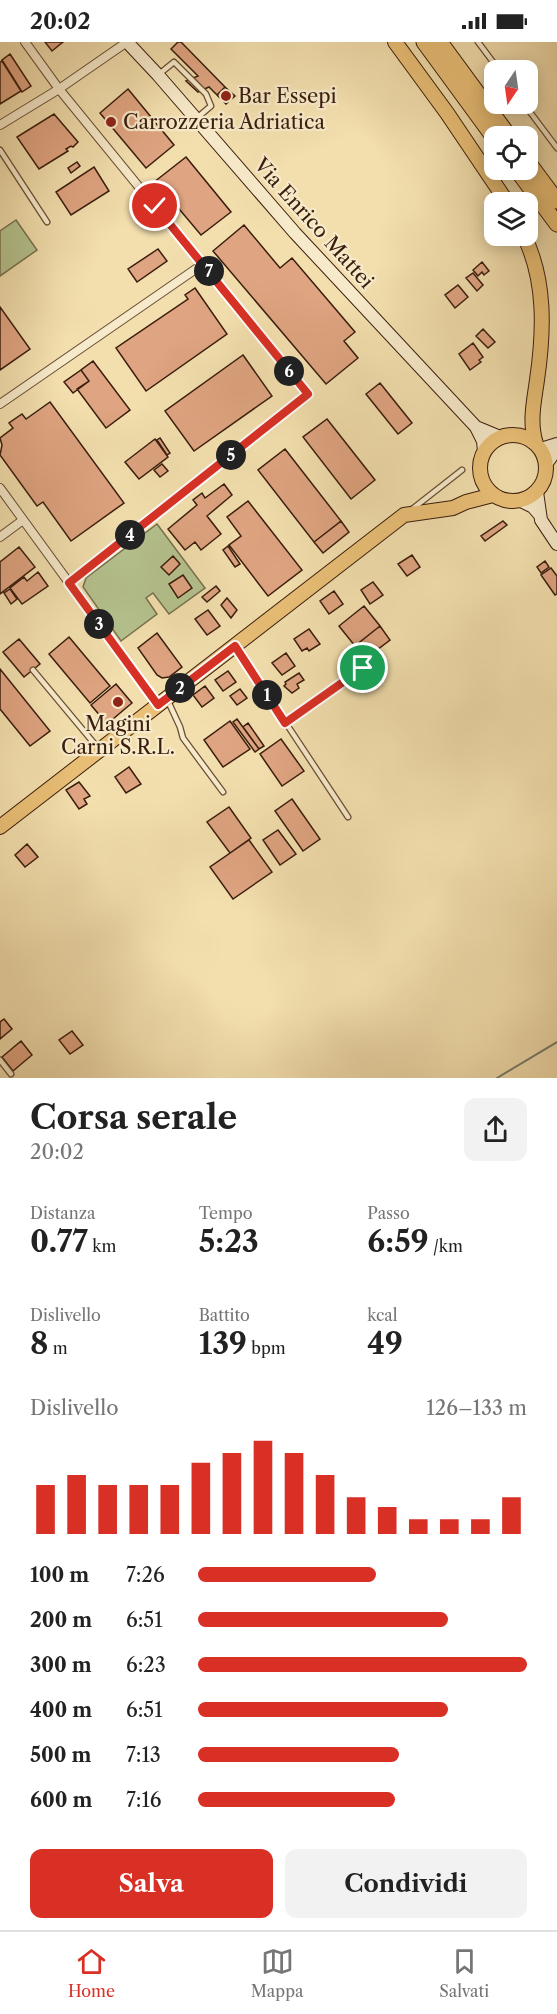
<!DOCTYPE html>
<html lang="it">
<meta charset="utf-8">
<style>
:root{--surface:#fff;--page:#f2f2f2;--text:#222;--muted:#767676;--line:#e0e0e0;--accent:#d93025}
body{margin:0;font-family:"Libre Caslon Text",serif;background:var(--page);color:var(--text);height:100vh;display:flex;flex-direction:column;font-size:22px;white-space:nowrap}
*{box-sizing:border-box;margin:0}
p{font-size:20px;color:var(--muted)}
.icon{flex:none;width:33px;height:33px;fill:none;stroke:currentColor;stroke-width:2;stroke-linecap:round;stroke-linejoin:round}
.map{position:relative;height:1036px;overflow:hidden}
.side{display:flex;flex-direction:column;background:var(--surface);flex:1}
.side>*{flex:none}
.needle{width:39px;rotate:193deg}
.fabs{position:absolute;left:484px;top:18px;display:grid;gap:12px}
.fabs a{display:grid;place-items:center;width:54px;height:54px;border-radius:12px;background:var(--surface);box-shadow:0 3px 15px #0003;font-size:30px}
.pin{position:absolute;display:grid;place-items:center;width:51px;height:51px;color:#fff;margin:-26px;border:3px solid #fff;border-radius:50%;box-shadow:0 2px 6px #0007}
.km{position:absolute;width:30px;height:30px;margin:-15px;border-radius:50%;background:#222;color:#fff;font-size:16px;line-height:30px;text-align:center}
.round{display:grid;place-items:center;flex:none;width:63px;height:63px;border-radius:12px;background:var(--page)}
.summary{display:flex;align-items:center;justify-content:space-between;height:102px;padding:0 30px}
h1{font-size:33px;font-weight:800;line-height:45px}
.stats{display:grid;grid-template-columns:repeat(3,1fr);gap:9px;height:102px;padding:6px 30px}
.stats div{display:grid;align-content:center}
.stats b{font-size:30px;font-weight:800}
.stats small{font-size:16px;font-weight:400}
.stats p{font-size:16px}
.chart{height:168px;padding:12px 30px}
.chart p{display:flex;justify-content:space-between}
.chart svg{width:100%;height:108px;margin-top:6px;stroke:var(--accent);stroke-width:6}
.action{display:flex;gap:12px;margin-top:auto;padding:12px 30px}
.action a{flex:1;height:69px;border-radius:12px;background:var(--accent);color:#fff;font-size:24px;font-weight:800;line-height:69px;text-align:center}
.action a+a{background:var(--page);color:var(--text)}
ul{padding:0 30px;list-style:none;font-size:20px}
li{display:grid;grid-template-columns:96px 72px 1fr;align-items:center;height:45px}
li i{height:15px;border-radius:8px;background:var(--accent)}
.status{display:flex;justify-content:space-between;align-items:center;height:42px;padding:0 30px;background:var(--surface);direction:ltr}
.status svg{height:16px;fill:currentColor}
.menu{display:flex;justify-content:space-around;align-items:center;height:84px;border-top:2px solid var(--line);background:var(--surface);font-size:16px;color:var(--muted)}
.menu a{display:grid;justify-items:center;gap:3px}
.menu .selected{color:var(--accent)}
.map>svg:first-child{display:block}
.green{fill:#b5c38f;stroke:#78704e;stroke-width:1.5}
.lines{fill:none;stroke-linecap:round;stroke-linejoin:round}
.stream{stroke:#757c6f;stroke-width:2}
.building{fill:#dfa481;stroke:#3a1d0d;stroke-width:1.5}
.lane-casing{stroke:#684e35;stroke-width:7}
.street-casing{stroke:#684e35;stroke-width:10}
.secondary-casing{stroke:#3a1d0d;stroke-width:14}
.primary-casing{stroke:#3a1d0d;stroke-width:16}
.highway-casing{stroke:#3a1d0d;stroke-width:17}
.lane{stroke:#f7eaca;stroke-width:4.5}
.street{stroke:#f7eaca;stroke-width:8}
.secondary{stroke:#f7eaca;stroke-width:12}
.primary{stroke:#eac077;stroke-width:14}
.highway{stroke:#eac077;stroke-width:15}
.route-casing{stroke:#fff;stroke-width:12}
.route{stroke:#d93025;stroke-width:8}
.poi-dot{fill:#8f2418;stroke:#f7eaca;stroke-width:2}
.labels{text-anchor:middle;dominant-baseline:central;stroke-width:4.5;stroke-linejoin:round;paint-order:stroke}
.poi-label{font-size:20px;fill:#3a1d0d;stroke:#f7eaca;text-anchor:start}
.street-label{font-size:20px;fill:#3a1d0d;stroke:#f7eaca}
</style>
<div class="status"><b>20:02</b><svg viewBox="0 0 49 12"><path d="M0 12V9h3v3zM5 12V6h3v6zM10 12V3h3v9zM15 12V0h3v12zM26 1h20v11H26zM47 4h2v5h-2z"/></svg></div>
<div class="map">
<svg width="557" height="1036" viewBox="0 0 557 1036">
<rect width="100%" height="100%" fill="#f3dfae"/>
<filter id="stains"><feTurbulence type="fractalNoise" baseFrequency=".00333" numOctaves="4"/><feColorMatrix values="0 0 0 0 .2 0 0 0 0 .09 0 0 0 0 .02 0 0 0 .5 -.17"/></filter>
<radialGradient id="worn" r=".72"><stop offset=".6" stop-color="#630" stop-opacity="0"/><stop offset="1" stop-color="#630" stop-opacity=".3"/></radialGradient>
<path class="green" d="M16 178 37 208 0 234V189Z
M157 482 205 546 169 572 153 551 146 556 157 572 121 599 83 545 86 536Z"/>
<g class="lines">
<path class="stream" d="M497 1036 557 1000"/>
</g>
<path class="building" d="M45 0H63L52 9Z
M178 0H181L225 45 217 53 209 45 198 50 186 39 198 34 171 7Z
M10 12 31 44 22 50 2 18Z
M2 19 21 49 0 62V20Z
M225 45 235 54 226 62 217 53Z
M128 47 174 103 146 126 100 71Z
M54 72 78 100 73 105 71 104 66 107 68 109 39 127 17 95Z
M186 115 231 170 201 193 164 149 157 154 149 144Z
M77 120 80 124 71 131 68 126Z
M94 125 109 149 71 173 56 150Z
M244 183 280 226 292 216 355 290 344 299 358 316 326 342 213 209Z
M158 207 167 219 137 240 128 227Z
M482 220 489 229 484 233 482 230 478 234 473 228Z
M473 231 483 243 477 249 466 236Z
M458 243 468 255 455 266 445 253Z
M195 246 227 292 146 349 116 306 188 257 185 253Z
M0 265 30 307 0 328Z
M483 287 495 300 488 306 476 294Z
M473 301 483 315 479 318 481 320 470 328 459 312Z
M243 313 272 354 194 409 165 369Z
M93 319 130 368 106 386 77 347 89 339 81 328Z
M81 328 89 339 73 351 64 340Z
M380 341 412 381 398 392 366 352Z
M50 360 124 461 71 499 43 460 37 464 0 413 2 403 0 396 13 386 9 381 22 372 26 377Z
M327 377 375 438 351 457 303 395Z
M160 396 170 411 167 413 157 398Z
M155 397 168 415 139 437 125 420Z
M285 407 341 479 314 500 258 428Z
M162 422 168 429 160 435 154 428Z
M224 442 232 453 207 474 221 492 201 508 195 500 185 508 168 487 197 463 193 458 202 451 205 456Z
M248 459 302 528 268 554 229 503 241 494 227 475Z
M341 479 349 490 323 511 314 500Z
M503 479 507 483 485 499 481 494Z
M228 504 240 522 235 525 223 508Z
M19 505 35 525 0 552V520Z
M412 513 420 525 407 534 398 522Z
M173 514 180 522 169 533 161 525Z
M545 519 549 525 541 531 537 525Z
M551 526 557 534V552L555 553 541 533Z
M38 530 48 544 22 562 10 546 24 535 27 539Z
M183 533 192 546 178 556 169 542Z
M373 540 383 553 370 562 361 548Z
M216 544 220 549 207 560 202 555Z
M10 547 17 557 11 562 4 551Z
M334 549 343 562 329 572 320 559Z
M227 556 237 568 231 576 221 563Z
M364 564 380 584 355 604 339 584Z
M208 568 220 584 207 593 195 577Z
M380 584 390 598 365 617 355 604Z
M309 587 320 602 309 609 307 606 302 609 294 597Z
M157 591 182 625 169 635 162 636 157 633 138 606Z
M69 595 110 644 90 661 49 612Z
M19 597 40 622 24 635 3 610Z
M286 611 295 624 282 633 272 621Z
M0 627 50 689 30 704 0 667Z
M228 629 236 640 223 649 215 638Z
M299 631 304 638 297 642 299 646 292 651 284 644 286 642 285 640Z
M116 642 132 661 107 682 91 663Z
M205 644 214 656 202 665 193 653Z
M240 647 247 656 237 663 230 654Z
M237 677 259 707 255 710 233 680Z
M230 679 250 707 223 725 204 698Z
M248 681 264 704 259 707 243 685Z
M281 697 304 729 282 744 260 712Z
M129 725 141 742 126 751 115 735Z
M79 740 90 754 84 757 87 762 79 767 66 748Z
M292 757 320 797 303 809 275 769Z
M229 765 251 796 230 811 207 780Z
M278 788 296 812 280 823 263 798Z
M249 798 272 830 233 857 210 825Z
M27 802 38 815 25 825 15 813Z
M4 977 12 987 0 997V980Z
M72 989 83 1003 70 1012 59 998Z
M21 999 32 1013 13 1029 2 1015Z"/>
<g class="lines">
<defs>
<path id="lane" d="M478 0 499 28
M158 33 174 20 206 52 211 64 198 75
M524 62 557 106
M0 108 47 180
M411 468 462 428
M235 604 348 775
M33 628 98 706
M168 659 180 685 183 696 223 750
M285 681 363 626
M0 1018 11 1032"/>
<path id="street" d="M25 0 59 47 308 352 69 541
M0 83 59 47 127 0
M0 362 203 222
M0 446 158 663
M0 495 23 478"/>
<path id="secondary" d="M127 0 158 33 295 191 476 385 483 399 484 409
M476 385 500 395
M541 407 557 402
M547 421 557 407
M537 450 541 478 557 502
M521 459 533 465 539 472"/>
<path id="primary" d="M395 0 447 71 507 160
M524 194C546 238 544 290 537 338 534 360 529 380 536 402
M480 426a33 33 0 1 1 66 0a33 33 0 1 1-66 0Z
M0 785 404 473 453 466 466 460 493 453"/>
<path id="highway" d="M424 0 495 97
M440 0 509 94
M528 120 557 159
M517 128 557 182"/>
</defs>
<use href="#lane" class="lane-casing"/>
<use href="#street" class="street-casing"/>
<use href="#secondary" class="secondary-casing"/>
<use href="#primary" class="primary-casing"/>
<use href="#highway" class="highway-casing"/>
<use href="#lane" class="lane"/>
<use href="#street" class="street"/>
<use href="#secondary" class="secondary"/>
<use href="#primary" class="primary"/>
<use href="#highway" class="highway"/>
</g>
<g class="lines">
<defs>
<path id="route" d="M155 164 308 352 69 541 158 663 235 604 285 681 363 626"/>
</defs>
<use href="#route" class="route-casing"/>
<use href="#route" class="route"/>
</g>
<g class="poi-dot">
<circle cx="226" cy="54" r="6"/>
<circle cx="111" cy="80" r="6"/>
<circle cx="118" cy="660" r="6"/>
</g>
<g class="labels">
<g class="poi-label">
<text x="238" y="54">Bar Essepi</text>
<text x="123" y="80">Carrozzeria Adriatica</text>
<text x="118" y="682" text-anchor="middle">Magini<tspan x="118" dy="23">Carni S.R.L.</tspan></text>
</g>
<g class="street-label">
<text transform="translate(314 181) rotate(48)">Via Enrico Mattei</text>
</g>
</g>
<rect width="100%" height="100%" filter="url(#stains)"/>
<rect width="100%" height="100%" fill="url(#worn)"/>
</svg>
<div class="fabs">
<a><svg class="needle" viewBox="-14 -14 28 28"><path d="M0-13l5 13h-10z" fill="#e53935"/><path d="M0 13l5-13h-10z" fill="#767676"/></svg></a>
<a><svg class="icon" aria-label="locate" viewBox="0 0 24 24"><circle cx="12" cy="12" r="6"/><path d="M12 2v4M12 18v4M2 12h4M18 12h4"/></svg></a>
<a><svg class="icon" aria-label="layers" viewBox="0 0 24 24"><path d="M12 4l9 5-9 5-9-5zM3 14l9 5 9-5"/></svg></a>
</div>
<div class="pin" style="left:363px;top:626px;background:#1e9e55"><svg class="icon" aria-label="arrive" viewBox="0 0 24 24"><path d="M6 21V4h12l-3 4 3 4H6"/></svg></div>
<div class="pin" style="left:155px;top:164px;background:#d93025"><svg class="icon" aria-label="check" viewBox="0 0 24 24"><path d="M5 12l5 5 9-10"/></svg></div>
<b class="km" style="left:267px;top:653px">1</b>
<b class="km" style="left:180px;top:646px">2</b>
<b class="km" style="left:99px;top:582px">3</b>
<b class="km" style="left:130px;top:493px">4</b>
<b class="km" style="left:231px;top:413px">5</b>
<b class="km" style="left:289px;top:329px">6</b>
<b class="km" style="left:209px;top:229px">7</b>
</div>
<section class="side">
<div class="summary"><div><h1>Corsa serale</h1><p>20:02</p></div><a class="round"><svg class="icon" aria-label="share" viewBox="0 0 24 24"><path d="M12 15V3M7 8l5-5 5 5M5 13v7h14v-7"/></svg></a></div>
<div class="stats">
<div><p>Distanza</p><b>0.77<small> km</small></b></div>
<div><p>Tempo</p><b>5:23</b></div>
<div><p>Passo</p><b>6:59<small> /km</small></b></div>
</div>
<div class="stats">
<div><p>Dislivello</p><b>8<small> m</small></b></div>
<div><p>Battito</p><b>139<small> bpm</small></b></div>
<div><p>kcal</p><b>49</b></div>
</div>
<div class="chart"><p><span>Dislivello</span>126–133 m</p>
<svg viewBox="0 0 160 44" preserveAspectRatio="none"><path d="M5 44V24M15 44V20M25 44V24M35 44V24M45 44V24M55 44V15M65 44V11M75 44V6M85 44V11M95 44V20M105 44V29M115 44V33M125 44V38M135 44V38M145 44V38M155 44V29"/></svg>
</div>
<ul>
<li><b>100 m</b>7:26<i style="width:54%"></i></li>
<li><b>200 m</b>6:51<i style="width:76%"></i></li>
<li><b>300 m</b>6:23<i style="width:100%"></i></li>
<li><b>400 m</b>6:51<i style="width:76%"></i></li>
<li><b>500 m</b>7:13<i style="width:61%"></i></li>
<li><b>600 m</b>7:16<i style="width:60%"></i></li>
</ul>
<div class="action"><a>Salva</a><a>Condividi</a></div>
</section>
<nav class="menu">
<a class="selected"><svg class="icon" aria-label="home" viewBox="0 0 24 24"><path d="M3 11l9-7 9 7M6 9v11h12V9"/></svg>Home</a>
<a><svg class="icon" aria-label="map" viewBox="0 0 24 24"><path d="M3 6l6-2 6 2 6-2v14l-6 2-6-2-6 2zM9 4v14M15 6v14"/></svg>Mappa</a>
<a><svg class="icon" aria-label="saved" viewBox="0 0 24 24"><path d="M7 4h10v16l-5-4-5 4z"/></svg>Salvati</a>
</nav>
